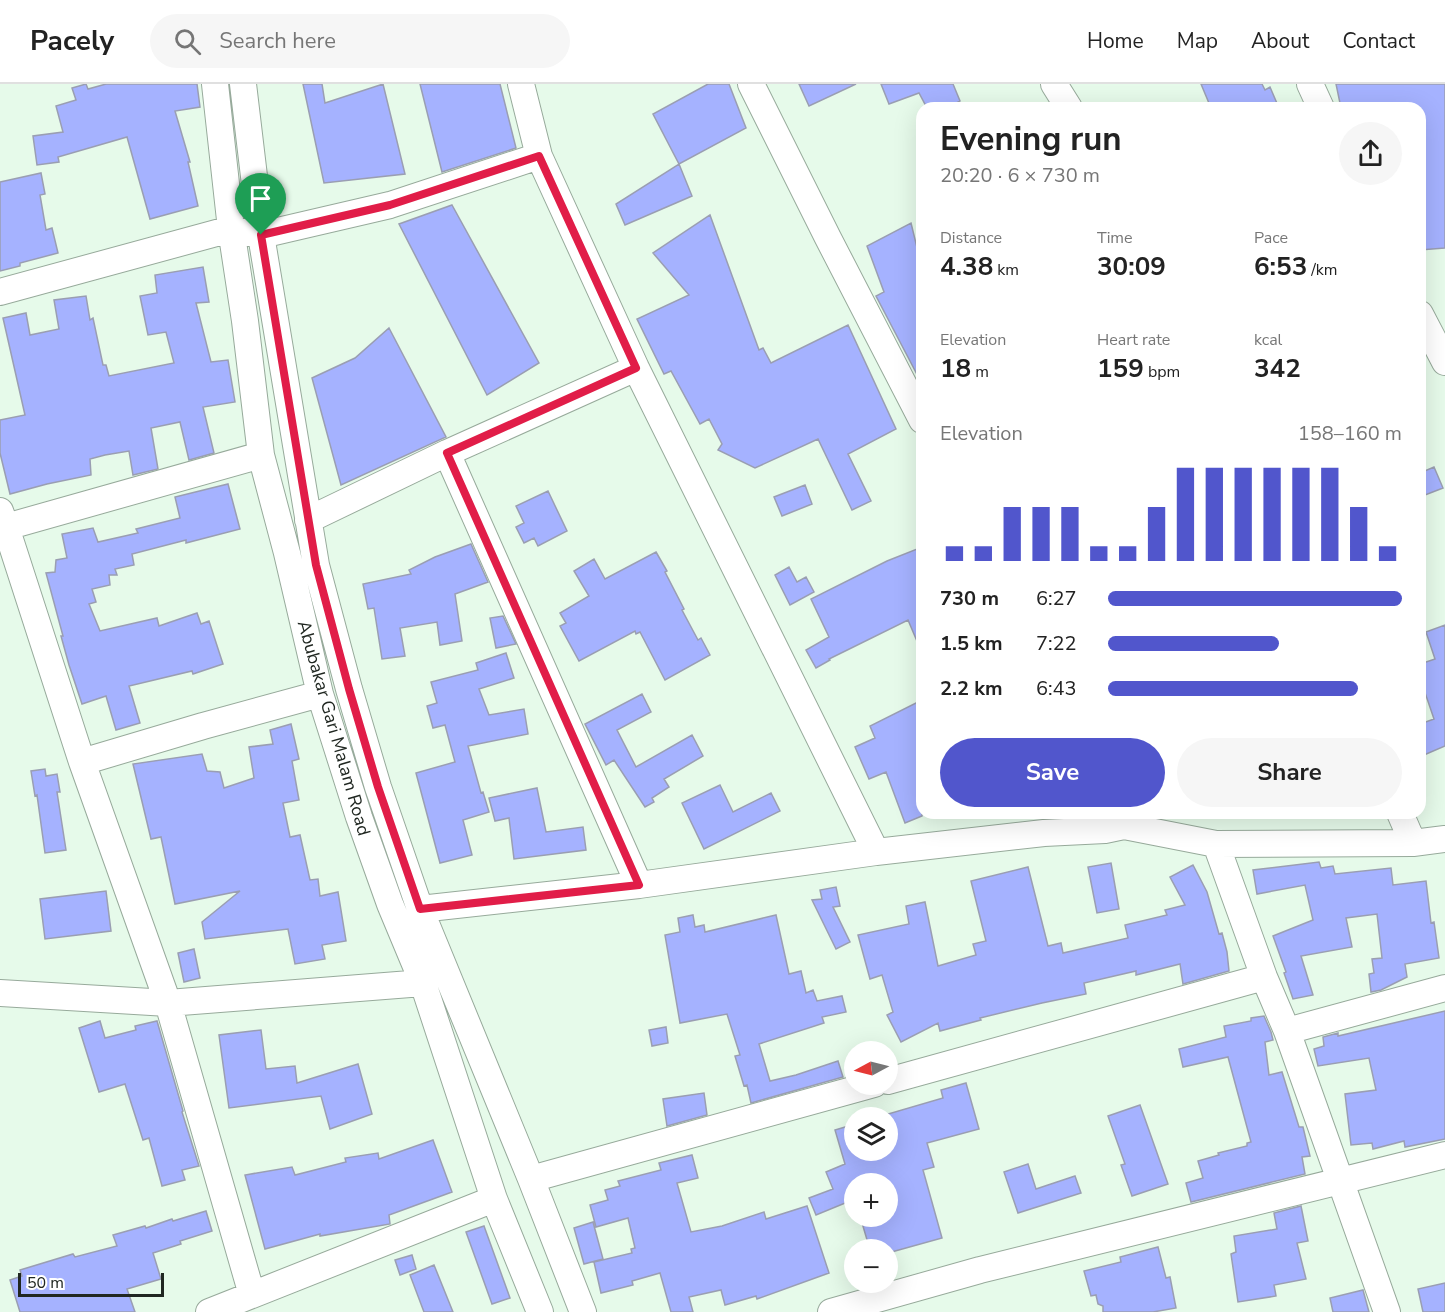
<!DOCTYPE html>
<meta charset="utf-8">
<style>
:root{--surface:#fff;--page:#f6f6f6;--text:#222;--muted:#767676;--line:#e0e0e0;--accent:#5156cc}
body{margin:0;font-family:"Nunito Sans",sans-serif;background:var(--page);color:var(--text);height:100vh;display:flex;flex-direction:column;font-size:22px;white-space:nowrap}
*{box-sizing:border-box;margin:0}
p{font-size:20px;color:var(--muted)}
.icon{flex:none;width:33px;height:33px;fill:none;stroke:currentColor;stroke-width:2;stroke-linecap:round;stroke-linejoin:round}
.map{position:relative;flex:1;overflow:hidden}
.sheet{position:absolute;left:916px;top:18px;width:510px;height:717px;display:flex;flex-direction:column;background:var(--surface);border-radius:18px;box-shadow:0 6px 24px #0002}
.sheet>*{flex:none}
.needle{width:39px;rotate:263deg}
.controls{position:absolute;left:844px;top:957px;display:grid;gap:12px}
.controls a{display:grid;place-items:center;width:54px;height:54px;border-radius:50%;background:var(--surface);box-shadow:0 6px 24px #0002;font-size:30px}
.scale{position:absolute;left:18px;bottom:15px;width:146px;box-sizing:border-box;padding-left:6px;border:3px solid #202721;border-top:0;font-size:16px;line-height:21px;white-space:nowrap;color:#202721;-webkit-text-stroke:4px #fff;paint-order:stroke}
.pin{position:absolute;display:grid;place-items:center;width:51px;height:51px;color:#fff;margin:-62px -26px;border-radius:50% 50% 50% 0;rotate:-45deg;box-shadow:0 0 6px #0007}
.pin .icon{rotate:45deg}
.round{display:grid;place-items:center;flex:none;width:63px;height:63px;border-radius:32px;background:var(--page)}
.summary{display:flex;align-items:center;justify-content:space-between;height:102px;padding:0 24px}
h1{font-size:33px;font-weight:700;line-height:45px}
.figures{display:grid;grid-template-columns:repeat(3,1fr);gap:9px;height:102px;padding:6px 24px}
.figures div{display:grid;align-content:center}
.figures b{font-size:26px;font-weight:700}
.figures small{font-size:16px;font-weight:400}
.figures p{font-size:16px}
.chart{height:168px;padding:12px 24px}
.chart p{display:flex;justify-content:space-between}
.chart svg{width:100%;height:108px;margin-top:6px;stroke:var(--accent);stroke-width:6}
.action{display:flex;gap:12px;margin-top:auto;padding:12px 24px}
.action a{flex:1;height:69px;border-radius:36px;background:var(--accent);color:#fff;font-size:24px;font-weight:700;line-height:69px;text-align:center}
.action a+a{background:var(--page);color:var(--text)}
ul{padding:0 24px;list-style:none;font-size:20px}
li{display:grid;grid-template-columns:96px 72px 1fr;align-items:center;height:45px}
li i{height:15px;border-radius:8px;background:var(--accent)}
header{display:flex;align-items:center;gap:36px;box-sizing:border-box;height:84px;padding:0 30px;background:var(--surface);border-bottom:2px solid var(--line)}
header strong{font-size:28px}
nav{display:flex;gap:33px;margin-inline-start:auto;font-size:21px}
.search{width:420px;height:54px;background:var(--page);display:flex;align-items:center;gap:15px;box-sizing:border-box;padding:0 21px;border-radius:33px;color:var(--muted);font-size:22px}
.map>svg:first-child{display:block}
.building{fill:#a5b2ff;stroke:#9a9eb2;stroke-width:1.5}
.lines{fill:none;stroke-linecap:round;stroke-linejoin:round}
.minor-casing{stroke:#97aa9b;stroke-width:28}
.minor{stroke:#fff;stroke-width:26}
.route-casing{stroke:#fff;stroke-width:12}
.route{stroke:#e11d48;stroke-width:8}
.labels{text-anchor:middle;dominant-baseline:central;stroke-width:4.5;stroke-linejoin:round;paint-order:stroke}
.street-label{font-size:18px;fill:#202721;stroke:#fff}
</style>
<header>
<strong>Pacely</strong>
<div class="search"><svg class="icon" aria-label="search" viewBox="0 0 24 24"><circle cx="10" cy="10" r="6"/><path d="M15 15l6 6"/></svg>Search here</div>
<nav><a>Home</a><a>Map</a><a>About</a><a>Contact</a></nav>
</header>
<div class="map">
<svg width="1445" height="1228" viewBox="0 0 1445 1228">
<rect width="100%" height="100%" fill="#e6faea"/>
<path class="building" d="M86 0 88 5 106 0H197L200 23 175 27 190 78H188L198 122 150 135 127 53 58 73 59 78 37 81 33 52 63 48 56 22 76 16 72 4Z
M303 0H322L325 19 383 0 405 90 324 99Z
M420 0H500L516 64 442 88Z
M708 0H729L746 44 679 80 653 30Z
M799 0H856L809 22Z
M881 0H953L960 17 948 24H927L919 9 889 20Z
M1201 0H1262L1265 6 1270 3 1279 24H1211Z
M1336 0H1445V164L1420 166V24H1341Z
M679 80 692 112 625 141 616 120Z
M41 89 45 110 40 111 46 146 52 144 58 169 20 179V182L0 187V98Z
M452 121 539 279 487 311 399 140Z
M710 131 759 266 763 264 771 279 848 241 896 345 848 370 871 417 852 426 818 355 755 384 718 366 722 360 709 335 700 340 671 287 664 290 637 235 689 211 653 169Z
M911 139 922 184V300L876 212 884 208 867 162Z
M203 183 209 218 196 219 211 278 228 276 235 318 203 323 214 369 189 376 180 338 151 344 158 385 133 391 129 367 105 371 90 375 91 391 47 400 10 410 0 369V336L25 331 3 234 26 229 30 251 59 245 54 216 86 212 90 236 93 234 103 281H106L109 292 174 279 166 248 148 251 140 212 157 209 155 191Z
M389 244 446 353 341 401 312 294 355 274Z
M1434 383 1443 404 1420 413V389Z
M228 400 240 445 186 459V456L132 470 134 481 115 485 117 491H109L110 501 92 505 96 518 89 520 100 547 157 534 159 542 197 529 201 540 209 537 223 580 193 590 192 587 129 602 140 639 116 646 106 612 82 620 69 581 61 552H63L46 489 55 488 56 476 67 474 62 450 93 444 98 458 138 449 136 445 180 434 175 413Z
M805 401 812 420 782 432 774 413Z
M548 407 567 447 538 462 534 454 524 459 516 443 524 439 516 422Z
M471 460 488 498 455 510 462 557 440 561 437 538 400 544 405 572 382 575 374 524 368 525 363 500 411 490 409 486 435 473Z
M922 463V569L908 536 829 575 830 576 816 584 806 566 829 553 811 515 887 477Z
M656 468 667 487 665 488 684 525 682 526 698 556 701 554 710 571 665 596 640 548 636 550 635 547 579 577 560 542 566 539 560 529 589 512 574 487 594 475 605 495Z
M789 483 797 498 806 493 814 508 790 521 775 491Z
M503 532 516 560 496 564 490 534Z
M1445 541V662L1424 671 1420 662V640L1434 635 1420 594V580L1435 575 1426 548Z
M506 569 514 594 479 605 489 631 524 625 528 650 468 662 481 709 483 708 489 728 463 736 472 771 440 779 416 689 455 678 445 641 433 644 427 622 437 619 431 598 478 586 476 579Z
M642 610 651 628 617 646 636 683 692 651 703 672 664 695 669 703 652 714 654 718 645 723 614 676 606 681 585 640Z
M922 616V732L905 739 886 688 869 695 855 663 875 654 870 642Z
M291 640 299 675 292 677 299 716 283 719 290 753 300 751 310 796 318 795 320 812 338 808 346 857 322 861 325 875 295 880 288 845 205 855 202 838 240 807 175 820 161 753 151 755 133 680 202 670 207 687 220 688 224 704 254 694 249 663 273 660 270 646Z
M45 685 46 692 57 690 60 708H57L66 766 45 769 37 711 35 712 31 687Z
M720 701 733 728 771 709 780 727 704 765 682 719Z
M537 704 546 748 583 743 586 766 514 775 509 734 495 737 489 714Z
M1319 778 1321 784 1333 782 1335 790 1391 784 1393 801 1426 797 1431 839 1434 838 1439 874 1405 880 1407 893 1381 906 1371 908 1369 890 1374 889 1372 875 1382 874 1377 830 1346 834 1352 863 1301 872 1313 911 1293 915 1284 889 1286 888 1273 852 1313 836 1305 801 1257 810 1253 786Z
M1111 779 1119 825 1097 829 1088 783Z
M1193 781 1207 808 1219 850 1222 849 1227 868 1229 887 1183 900 1180 880 1136 891V887L1084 899 1086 910 1042 919 980 934 981 936 940 947 938 939 901 958 887 931 893 928 882 891 870 895 858 851 909 840 906 822 925 818 938 882 976 871 973 860 986 857 971 797 1028 783 1048 862 1061 859 1063 869 1128 854 1125 841 1167 831 1165 826 1185 821 1170 793Z
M836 803 840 822 833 823 850 858 836 865 812 816 822 815 820 806Z
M106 807 111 847 45 855 40 815Z
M693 831 695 843 704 841 705 848 776 831 789 890 801 887 806 909 813 906 817 917 842 912 846 928 822 933 824 939 759 960 770 997 796 991 838 977 843 993 751 1019 747 1001 744 1002 735 972 740 971 727 930 680 939 665 851 680 848 678 834Z
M194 865 200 894 184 898 178 869Z
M1445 927V1055L1405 1063 1404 1057 1373 1065 1372 1059 1351 1061 1345 1010 1376 1006 1369 974 1318 982 1314 965 1324 962 1323 953 1338 949V952Z
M1264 932 1271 948 1273 956 1265 958 1269 991 1282 988 1299 1043H1303L1310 1072 1302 1073 1305 1090 1191 1118 1186 1099 1203 1094 1198 1077 1219 1071 1218 1069 1247 1062V1059L1251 1058 1228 973 1183 983 1179 965 1226 953 1224 942 1251 937V934Z
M100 937 105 954 136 946 135 942 157 937 183 1027 182 1028 199 1082 182 1086 185 1096 162 1102 149 1054 143 1056 125 1000 99 1008 79 944Z
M666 943 668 959 652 962 649 946Z
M261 946 266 985 295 982 297 999 358 980 372 1030 330 1045 321 1012 229 1024 219 951Z
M966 999 979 1045 927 1059 934 1083 923 1086 942 1154 888 1169V1166H870L860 1132H888V1100H855V1115L816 1131 809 1114 833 1105 826 1088 845 1080 835 1046 855 1040V1066H888V1030L943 1014 941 1006Z
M704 1009 707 1031 667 1042 663 1015Z
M1140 1021 1168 1100 1132 1112 1121 1081 1125 1080 1108 1032Z
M433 1056 452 1108 389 1131 390 1140 320 1152V1150L265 1165 245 1091 292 1083 295 1091 346 1078 345 1074 378 1069 379 1075Z
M692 1071 698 1094 677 1099 691 1148 722 1142 764 1128 766 1135 807 1122 829 1189 757 1215 756 1212 725 1221 721 1206 689 1213 693 1228H671L660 1189 632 1197 633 1201 601 1209 594 1178 632 1169 631 1165 635 1164 628 1134 596 1143 590 1121 608 1116 605 1106 620 1102 618 1097 661 1086 659 1079Z
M1028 1080 1036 1105 1075 1092 1081 1109 1018 1129 1004 1088Z
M1301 1122 1308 1157 1297 1159 1306 1195 1274 1201 1276 1212 1238 1218 1231 1170 1236 1168 1234 1152 1277 1145 1274 1129Z
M206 1127 212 1147 180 1157 181 1160 153 1169 161 1195 127 1205 135 1228H20L10 1196 22 1192 20 1186 73 1170 75 1173 117 1162 113 1151 145 1142 146 1144 172 1135 173 1137Z
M593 1138 603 1175 584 1180 574 1144Z
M484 1142 510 1214 492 1220 466 1148Z
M1158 1163 1166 1194 1170 1193 1176 1224 1153 1228H1103V1222L1098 1220 1096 1211 1091 1212 1084 1187 1121 1178 1120 1173Z
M412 1171 416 1185 400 1191 395 1176Z
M434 1181 453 1228H424L410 1191Z
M1445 1199V1228H1423L1418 1205Z
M1363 1206 1369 1228H1333L1330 1214Z"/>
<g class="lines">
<defs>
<path id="minor" d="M215 0 231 145 245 237 261 371 287 469 320 610 359 733 390 820 423 899 494 1115 540 1228
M243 0 261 151 316 481 349 605 378 703 420 825 531 1095 583 1228
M521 0 539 72 636 284 876 768
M751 0 828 154 922 336
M1054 0 1069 24
M1310 0 1321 24
M0 208 231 145 261 151 390 121 539 72
M1420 230 1445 278
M447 369 639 801
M0 427 6 443 82 678 168 919 252 1211
M308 436 447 369 636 284
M6 443 261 371
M82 678 203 642 320 610
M1400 729 1413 759
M1216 760 1264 893 1287 947 1387 1228
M420 825 639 801 876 768 1044 749 1105 746 1124 742 1216 760 1413 759 1445 755
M0 909 168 919 423 899
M1287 947 1445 904
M888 997 1264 893
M531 1095 874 1000
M209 1228 494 1115
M831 1228 980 1186 1445 1071"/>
</defs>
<use href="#minor" class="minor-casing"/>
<use href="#minor" class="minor"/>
</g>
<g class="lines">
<defs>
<path id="route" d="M539 72 636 284 447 369 639 801 420 825 378 703 349 605 316 481 261 151 390 121Z"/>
</defs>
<use href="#route" class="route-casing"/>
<use href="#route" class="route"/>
</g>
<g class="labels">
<g class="street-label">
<text transform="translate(334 644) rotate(74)">Abubakar Gari Malam Road</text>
</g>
</g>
</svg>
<div class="controls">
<a><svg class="needle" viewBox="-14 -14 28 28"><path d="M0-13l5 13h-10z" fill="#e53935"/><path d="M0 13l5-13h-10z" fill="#767676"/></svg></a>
<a><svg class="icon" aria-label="layers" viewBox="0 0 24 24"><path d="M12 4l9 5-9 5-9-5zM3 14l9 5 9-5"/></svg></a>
<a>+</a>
<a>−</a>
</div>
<div class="scale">50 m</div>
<div class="pin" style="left:261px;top:151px;background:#1e9e55"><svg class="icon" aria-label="arrive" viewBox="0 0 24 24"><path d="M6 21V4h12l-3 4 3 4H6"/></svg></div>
<section class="sheet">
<div class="summary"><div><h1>Evening run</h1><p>20:20 · 6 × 730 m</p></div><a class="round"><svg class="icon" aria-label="share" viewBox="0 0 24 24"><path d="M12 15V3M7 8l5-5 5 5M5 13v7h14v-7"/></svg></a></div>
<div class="figures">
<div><p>Distance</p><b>4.38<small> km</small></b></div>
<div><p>Time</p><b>30:09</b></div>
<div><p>Pace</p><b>6:53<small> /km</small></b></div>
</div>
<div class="figures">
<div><p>Elevation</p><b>18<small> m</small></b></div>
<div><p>Heart rate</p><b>159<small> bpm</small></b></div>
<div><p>kcal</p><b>342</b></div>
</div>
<div class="chart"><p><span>Elevation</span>158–160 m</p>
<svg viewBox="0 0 160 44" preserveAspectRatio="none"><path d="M5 44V38M15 44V38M25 44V22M35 44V22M45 44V22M55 44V38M65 44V38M75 44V22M85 44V6M95 44V6M105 44V6M115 44V6M125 44V6M135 44V6M145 44V22M155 44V38"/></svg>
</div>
<ul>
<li><b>730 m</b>6:27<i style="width:100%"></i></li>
<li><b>1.5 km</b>7:22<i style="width:58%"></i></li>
<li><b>2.2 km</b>6:43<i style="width:85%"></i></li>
</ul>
<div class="action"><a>Save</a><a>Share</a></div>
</section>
</div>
